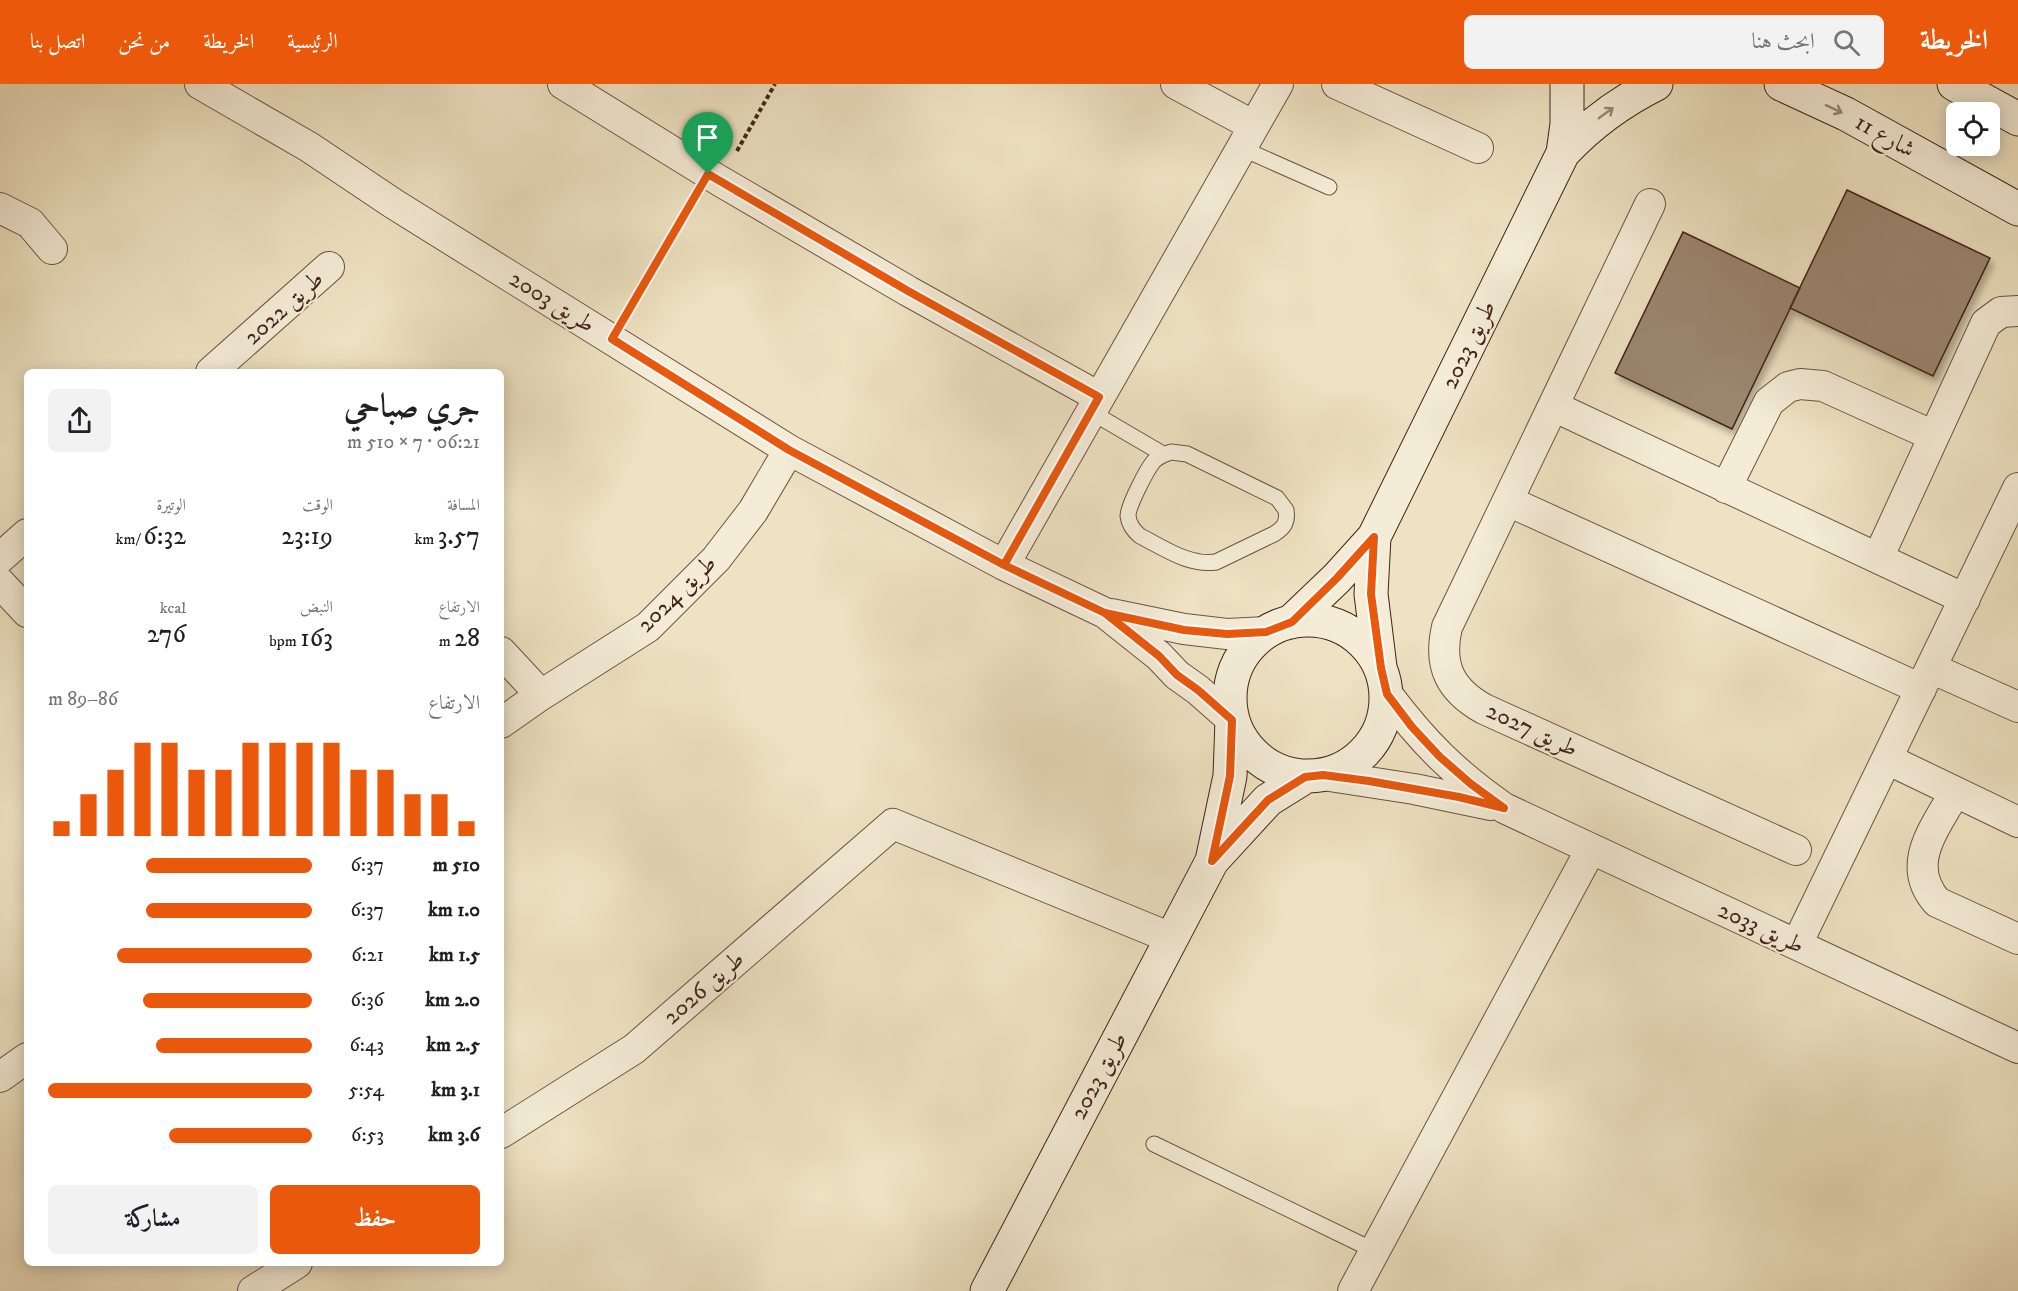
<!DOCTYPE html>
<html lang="ar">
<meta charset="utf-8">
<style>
:root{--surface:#fff;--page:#f2f2f2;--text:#202124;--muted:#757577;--accent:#ea580c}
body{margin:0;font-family:"IM FELL DW Pica",Amiri,serif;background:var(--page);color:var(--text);direction:rtl;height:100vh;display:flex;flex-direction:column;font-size:22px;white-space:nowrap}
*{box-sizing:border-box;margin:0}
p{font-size:20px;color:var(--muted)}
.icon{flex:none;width:33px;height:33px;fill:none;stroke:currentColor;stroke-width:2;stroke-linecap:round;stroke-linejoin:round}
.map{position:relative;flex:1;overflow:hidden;direction:ltr}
.panel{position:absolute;left:24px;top:285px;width:480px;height:897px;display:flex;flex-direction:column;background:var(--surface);border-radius:9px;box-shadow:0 3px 15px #0003;direction:rtl}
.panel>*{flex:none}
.fabs{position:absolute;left:1946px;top:18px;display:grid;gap:12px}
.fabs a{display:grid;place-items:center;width:54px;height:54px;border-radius:9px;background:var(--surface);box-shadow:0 3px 15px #0003;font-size:30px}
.pin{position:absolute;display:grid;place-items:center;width:51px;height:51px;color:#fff;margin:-62px -26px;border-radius:50% 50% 50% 0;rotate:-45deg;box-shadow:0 0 6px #0007}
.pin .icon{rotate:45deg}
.round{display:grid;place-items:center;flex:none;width:63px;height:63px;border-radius:9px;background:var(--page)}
.headline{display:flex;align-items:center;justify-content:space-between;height:102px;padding:0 24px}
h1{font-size:33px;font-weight:600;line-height:45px}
.metrics{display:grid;grid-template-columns:repeat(3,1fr);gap:9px;height:102px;padding:6px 24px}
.metrics div{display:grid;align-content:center}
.metrics b{font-size:26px;font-weight:600}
.metrics small{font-size:16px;font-weight:400}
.metrics p{font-size:16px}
.chart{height:168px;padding:12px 24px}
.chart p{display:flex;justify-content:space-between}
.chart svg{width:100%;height:108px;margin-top:6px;stroke:var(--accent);stroke-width:6}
.primary-button{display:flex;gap:12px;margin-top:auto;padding:12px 24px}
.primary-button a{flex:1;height:69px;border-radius:9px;background:var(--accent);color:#fff;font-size:24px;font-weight:600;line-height:69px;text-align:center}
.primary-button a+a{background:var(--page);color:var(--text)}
ul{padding:0 24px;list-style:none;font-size:20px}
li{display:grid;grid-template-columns:96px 72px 1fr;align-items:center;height:45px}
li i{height:15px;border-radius:8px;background:var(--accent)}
header{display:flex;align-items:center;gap:36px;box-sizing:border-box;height:84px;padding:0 30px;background:var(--accent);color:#fff}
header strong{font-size:28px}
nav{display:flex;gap:33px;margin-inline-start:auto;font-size:21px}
.search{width:420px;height:54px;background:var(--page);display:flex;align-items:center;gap:15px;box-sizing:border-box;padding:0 21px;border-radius:9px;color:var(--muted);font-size:22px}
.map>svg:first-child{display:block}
.building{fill:#9b8670;stroke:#422317;stroke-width:1.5;filter:url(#shadow)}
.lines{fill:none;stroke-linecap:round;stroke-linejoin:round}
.lane-casing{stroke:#6d5342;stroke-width:17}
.street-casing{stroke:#6d5342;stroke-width:32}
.secondary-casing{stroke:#422317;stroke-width:35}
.path{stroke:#422317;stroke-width:4;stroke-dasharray:4.5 3;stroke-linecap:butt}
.lane{stroke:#f4ecd7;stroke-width:15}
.street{stroke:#f4ecd7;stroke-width:30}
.secondary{stroke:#f4ecd7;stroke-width:33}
.oneway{stroke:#9b8877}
.route-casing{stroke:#fff;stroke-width:12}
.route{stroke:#ea580c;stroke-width:8}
.labels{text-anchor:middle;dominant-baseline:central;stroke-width:4.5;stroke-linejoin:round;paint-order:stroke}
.street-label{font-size:24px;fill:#422317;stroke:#f4ecd7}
</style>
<header>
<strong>الخريطة</strong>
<div class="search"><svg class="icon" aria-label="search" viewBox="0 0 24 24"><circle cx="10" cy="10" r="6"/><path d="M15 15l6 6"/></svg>ابحث هنا</div>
<nav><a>الرئيسية</a><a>الخريطة</a><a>من نحن</a><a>اتصل بنا</a></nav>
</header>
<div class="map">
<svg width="2018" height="1207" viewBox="0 0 2018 1207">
<defs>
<filter id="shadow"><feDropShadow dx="3.5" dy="6" stdDeviation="3" flood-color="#0004"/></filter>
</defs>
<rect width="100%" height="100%" fill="#eee2c2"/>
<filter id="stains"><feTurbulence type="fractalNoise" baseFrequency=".00333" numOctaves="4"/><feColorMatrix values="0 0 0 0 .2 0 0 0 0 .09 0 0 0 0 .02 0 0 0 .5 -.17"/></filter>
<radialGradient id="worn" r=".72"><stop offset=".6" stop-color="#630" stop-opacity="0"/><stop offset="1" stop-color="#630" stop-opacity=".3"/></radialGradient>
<path class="building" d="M1847 106 1990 174 1933 292 1790 224Z
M1683 148 1800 204 1732 345 1615 289Z"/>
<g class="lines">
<defs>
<path id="lane" d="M1241 64 1329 103
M1091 328 1163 370
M1171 368 1187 370 1277 414 1286 426C1288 438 1284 444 1274 450L1216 478C1189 482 1164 464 1140 452 1134 447 1129 441 1128 432 1128 422 1147 385 1154 377 1159 372 1165 370 1171 368Z
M1154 1060 1375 1167"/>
<path id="street" d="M200 0 309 63 394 120 789 366 1004 481 1105 529 1159 572 1177 591 1198 606 1232 636
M563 0 720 97 908 207 1099 313
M1176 0 1254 42
M1337 0 1478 64
M1650 120 1447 543C1438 582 1450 606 1484 625L1796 766
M0 124 30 139 52 165
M211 288 329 183
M1553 322 1965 515
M1726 404 1769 318 1788 303 1800 300 1823 302 1934 352
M1508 417 1921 605
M0 474 27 450
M1878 474 1986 239 2001 228 2018 227
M1004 481 1278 0
M0 499 27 528
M1111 530 1184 545 1227 550 1266 548
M501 568 541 611
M1931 584 2018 623
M1387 610C1424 659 1454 689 1504 724L2018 964
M501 639 541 611 648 543 716 475 753 427 789 366
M1887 675 2018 738
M1323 691 1414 705 1491 721
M1955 708C1935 745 1904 780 1937 818L2018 855
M1797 860 2018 404
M0 993 27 974
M501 1049 634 965 893 740 1171 854
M253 1207 297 1179
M1353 1207 1591 765"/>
<path id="secondary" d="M1781 0 1846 30 2018 125
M1954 0 2018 35
M1563 69 1567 40V0
M1374 453 1371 510 1380 583
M1230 614a78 78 0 1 1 156 0a78 78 0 1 1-156 0Z
M1291 538 1337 494 1374 453 1563 69C1591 39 1620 18 1656 0
M1212 777 1230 692 1232 636
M987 1207 1212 777 1268 716 1305 693"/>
</defs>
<use href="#lane" class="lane-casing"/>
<use href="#street" class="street-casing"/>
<use href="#secondary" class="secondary-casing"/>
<path class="path" d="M737 67 775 0
M628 227 691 119"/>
<use href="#lane" class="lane"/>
<use href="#street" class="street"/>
<use href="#secondary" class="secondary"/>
</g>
<defs><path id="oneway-shaft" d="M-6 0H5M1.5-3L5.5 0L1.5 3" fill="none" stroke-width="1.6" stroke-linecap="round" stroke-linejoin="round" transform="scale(1.5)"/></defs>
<g class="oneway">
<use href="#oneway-shaft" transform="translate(1834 25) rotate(25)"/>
<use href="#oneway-shaft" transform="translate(1606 29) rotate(-36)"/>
</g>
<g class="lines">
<defs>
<path id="route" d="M708 90 908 207 1099 313 1004 481 1105 529 1159 572 1177 591 1198 606 1232 636 1230 692 1212 777 1268 716 1305 693 1323 691 1369 697 1459 713 1504 724 1471 700 1440 673 1412 643 1387 610 1381 584 1371 510 1374 453 1337 494 1292 538 1266 548 1227 550 1184 546 1105 529 1004 481 789 366 612 255 708 90"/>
</defs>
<use href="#route" class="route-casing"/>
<use href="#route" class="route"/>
</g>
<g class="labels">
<g class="street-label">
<text transform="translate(1885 52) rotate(29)">شارع 11</text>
<text transform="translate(552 218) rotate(32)">طريق 2003</text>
<text transform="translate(284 224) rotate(-42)">طريق 2022</text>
<text transform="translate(1469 261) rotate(-64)">طريق 2023</text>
<text transform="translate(677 510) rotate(-44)">طريق 2024</text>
<text transform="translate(1532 646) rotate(25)">طريق 2027</text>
<text transform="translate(1761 844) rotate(25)">طريق 2033</text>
<text transform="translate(704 904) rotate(-41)">طريق 2026</text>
<text transform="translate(1099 992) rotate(-62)">طريق 2023</text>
</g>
</g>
<rect width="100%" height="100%" filter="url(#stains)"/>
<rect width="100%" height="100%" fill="url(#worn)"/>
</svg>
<div class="fabs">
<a><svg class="icon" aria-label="locate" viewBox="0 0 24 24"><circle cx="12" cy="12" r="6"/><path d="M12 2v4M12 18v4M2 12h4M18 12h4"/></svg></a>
</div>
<div class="pin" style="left:708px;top:90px;background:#1e9e55"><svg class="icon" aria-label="arrive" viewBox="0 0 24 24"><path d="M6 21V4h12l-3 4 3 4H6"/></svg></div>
<section class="panel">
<div class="headline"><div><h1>جري صباحي</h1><p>06:21 · 7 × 510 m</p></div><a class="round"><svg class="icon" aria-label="share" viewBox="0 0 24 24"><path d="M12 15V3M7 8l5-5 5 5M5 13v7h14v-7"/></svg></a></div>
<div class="metrics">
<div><p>المسافة</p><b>3.57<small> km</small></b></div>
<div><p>الوقت</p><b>23:19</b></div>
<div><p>الوتيرة</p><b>6:32<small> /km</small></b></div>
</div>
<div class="metrics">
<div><p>الارتفاع</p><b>28<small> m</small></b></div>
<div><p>النبض</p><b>163<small> bpm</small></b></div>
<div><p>kcal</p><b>276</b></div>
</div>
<div class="chart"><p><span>الارتفاع</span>86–89 m</p>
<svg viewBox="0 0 160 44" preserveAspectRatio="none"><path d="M5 44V38M15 44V27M25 44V17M35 44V6M45 44V6M55 44V17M65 44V17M75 44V6M85 44V6M95 44V6M105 44V6M115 44V17M125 44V17M135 44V27M145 44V27M155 44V38"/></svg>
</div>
<ul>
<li><b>510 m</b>6:37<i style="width:63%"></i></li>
<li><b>1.0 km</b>6:37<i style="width:63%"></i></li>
<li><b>1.5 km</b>6:21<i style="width:74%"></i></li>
<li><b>2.0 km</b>6:36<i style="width:64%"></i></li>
<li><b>2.5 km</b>6:43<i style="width:59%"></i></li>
<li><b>3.1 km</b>5:54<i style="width:100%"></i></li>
<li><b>3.6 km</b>6:53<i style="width:54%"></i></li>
</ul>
<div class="primary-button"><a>حفظ</a><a>مشاركة</a></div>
</section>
</div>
